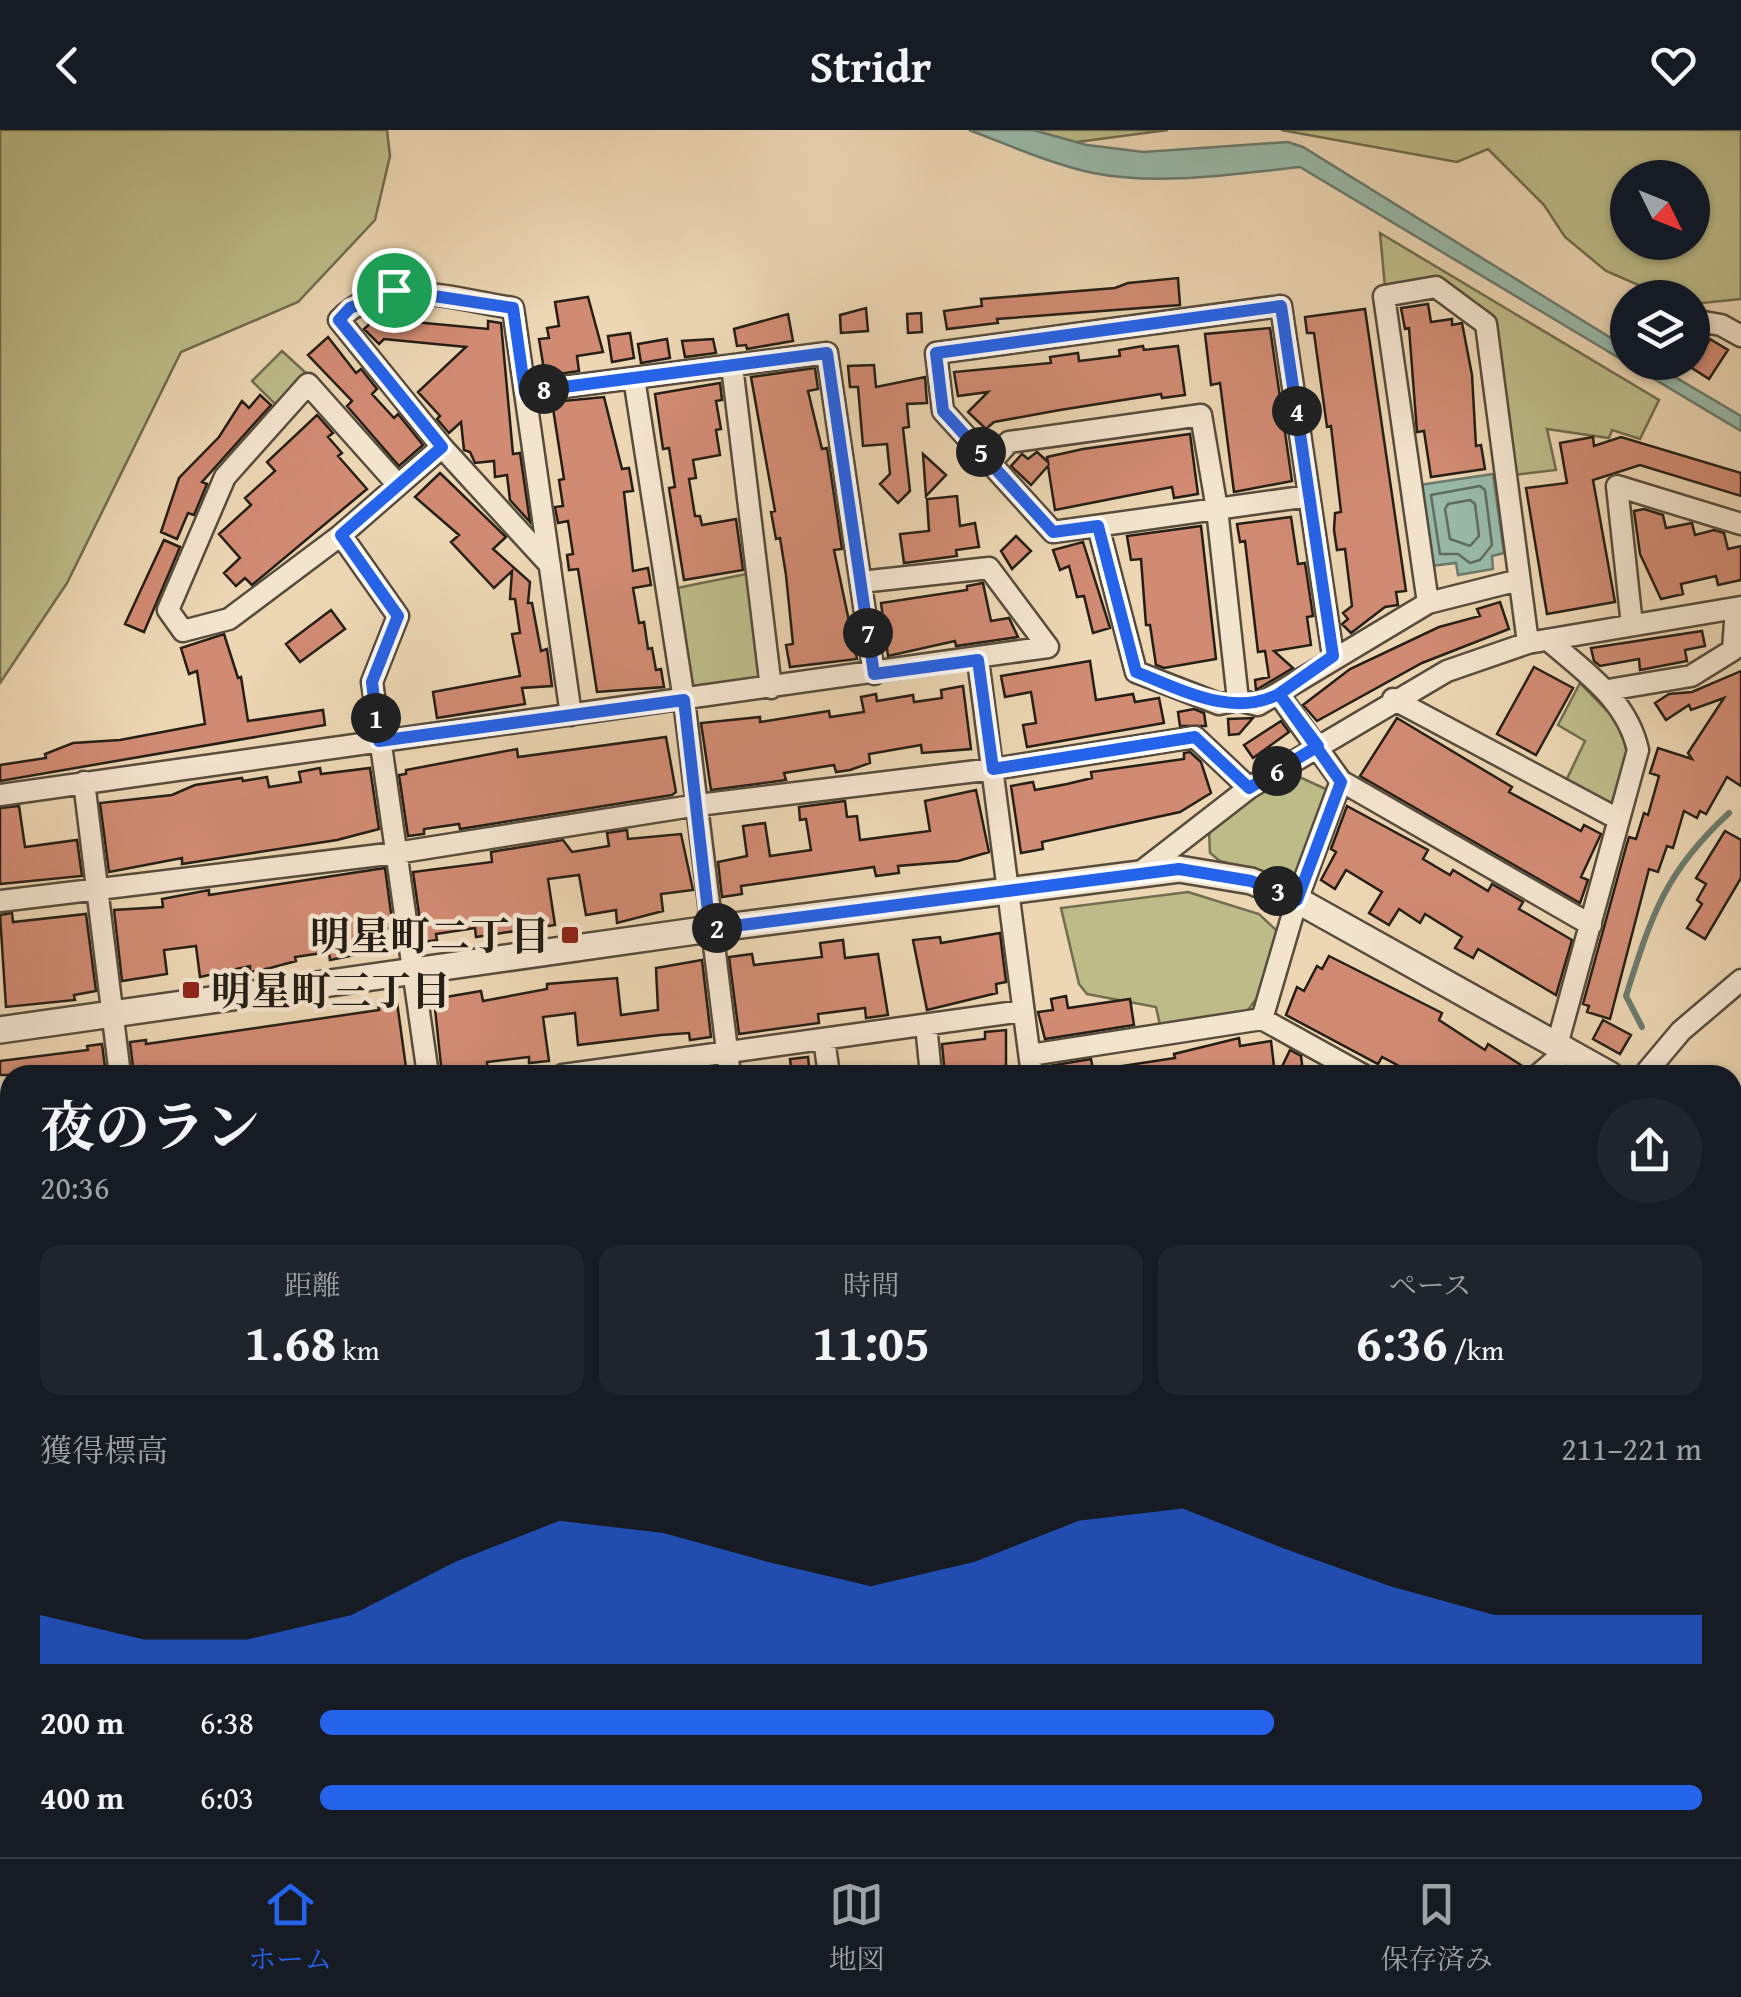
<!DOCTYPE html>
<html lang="ja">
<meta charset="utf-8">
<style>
:root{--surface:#171b24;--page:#20242c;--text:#f1f3f6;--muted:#9ea1a6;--line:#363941;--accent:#2563eb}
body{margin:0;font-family:"Gentium Book Plus","Noto Serif JP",serif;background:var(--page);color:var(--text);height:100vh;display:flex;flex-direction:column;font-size:38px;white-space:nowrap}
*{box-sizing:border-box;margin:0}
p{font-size:32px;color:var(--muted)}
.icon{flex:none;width:55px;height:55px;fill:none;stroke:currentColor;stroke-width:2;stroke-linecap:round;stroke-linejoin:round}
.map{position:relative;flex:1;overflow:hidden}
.drawer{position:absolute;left:0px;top:935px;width:1742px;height:792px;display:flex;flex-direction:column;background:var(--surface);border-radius:30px 30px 0 0;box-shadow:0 2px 8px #0004}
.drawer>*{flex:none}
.needle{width:65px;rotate:133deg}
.buttons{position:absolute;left:1610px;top:30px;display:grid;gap:20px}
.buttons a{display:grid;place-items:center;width:100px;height:100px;border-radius:50%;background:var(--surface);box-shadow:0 2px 8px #0004;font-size:50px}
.pin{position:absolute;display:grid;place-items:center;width:85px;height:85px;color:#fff;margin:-42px;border:5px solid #fff;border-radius:50%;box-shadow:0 2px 10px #0007}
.km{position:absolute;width:50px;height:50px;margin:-25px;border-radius:50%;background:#222;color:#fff;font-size:28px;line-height:50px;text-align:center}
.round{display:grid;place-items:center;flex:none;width:105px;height:105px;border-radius:52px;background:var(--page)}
.overview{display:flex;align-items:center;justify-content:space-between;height:170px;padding:0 40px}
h1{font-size:55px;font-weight:700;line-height:75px}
.metrics{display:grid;grid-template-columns:repeat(3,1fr);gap:15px;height:170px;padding:10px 40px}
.metrics div{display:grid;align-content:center;border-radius:20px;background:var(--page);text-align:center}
.metrics b{font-size:50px;font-weight:700}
.metrics small{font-size:28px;font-weight:400}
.metrics p{font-size:28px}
.chart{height:280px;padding:20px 40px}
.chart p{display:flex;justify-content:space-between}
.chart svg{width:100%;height:180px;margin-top:10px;fill:var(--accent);opacity:.7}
ul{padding:0 40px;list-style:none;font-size:32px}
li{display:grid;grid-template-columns:160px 120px 1fr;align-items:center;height:75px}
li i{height:25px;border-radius:12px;background:var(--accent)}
header{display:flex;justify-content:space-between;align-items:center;height:130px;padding:0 40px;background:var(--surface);font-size:45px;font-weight:700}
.menu{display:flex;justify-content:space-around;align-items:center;height:140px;border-top:2px solid var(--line);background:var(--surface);font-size:28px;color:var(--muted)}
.menu a{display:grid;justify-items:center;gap:5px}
.menu .current{color:var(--accent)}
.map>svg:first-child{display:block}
.green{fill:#bdbc89;stroke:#716d4f;stroke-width:2.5;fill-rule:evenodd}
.water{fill:#99b9a9;stroke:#6b7b6e;stroke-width:2.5}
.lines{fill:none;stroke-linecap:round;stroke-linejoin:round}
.shore{stroke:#5f6c5f;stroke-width:2.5}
.stream{stroke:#6b7b6e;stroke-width:6}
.building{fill:#d18b73;stroke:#251e15;stroke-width:2.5}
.minor-casing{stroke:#574c3c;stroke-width:25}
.tertiary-casing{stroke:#574c3c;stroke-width:30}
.minor{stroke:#f3e4ce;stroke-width:20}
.tertiary{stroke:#f3e4ce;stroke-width:25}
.route-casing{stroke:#fff;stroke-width:20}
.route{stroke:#2563eb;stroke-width:12}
.poi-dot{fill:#8f2418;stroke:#f3e4ce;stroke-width:4}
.labels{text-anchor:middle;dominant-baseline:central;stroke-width:9;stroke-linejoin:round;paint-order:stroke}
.poi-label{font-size:40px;font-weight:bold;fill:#251e15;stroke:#f3e4ce;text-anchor:end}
</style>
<header><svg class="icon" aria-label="back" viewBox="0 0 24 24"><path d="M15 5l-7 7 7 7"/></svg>Stridr<svg class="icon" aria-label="heart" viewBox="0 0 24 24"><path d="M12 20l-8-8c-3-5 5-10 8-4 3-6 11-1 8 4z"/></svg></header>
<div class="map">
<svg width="1741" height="1727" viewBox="0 0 1741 1727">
<rect width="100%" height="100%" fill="#ecd6b3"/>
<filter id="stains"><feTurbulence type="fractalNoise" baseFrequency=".002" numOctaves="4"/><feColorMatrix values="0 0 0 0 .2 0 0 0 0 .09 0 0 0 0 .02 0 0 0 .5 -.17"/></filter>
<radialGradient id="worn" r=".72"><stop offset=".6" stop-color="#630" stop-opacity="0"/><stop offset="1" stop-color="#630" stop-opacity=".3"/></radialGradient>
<path class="green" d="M0 0H387L390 26 375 90 298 172 181 222 67 453 0 553Z
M1026 0H1168L1062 14Z
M1281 0H1741V169L1693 174 1692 168 1666 167 1606 141 1565 107 1544 75 1488 19 1457 32ZM1628 48H1692V112H1628Z
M1380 103 1659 270 1640 309 1612 300 1609 308 1547 299 1556 340 1513 345 1492 191 1433 151 1385 157Z
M282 221 306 243 275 274 252 251Z
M751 443 762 550 695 562 682 556 667 460Z
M1580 553 1631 605 1628 636 1610 676 1564 655 1585 611 1558 595Z
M1295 645 1328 660 1307 730 1295 744 1283 746 1220 731 1210 723 1209 701 1256 664Z
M1188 762 1259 784 1277 801 1257 868 1245 884 1160 895 1156 877 1087 864 1079 854 1061 778Z
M0 1415H10V1641L0 1640Z
M1741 1504V1727H1327L1350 1718H1732V1508Z
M0 1660H10V1718H857L860 1727H0Z"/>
<path class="water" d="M969 0H1033L1087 15 1144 22 1288 12 1303 17 1627 218 1628 232 1651 233 1741 286V301L1300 37C1234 44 1159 56 1093 43 1051 34 1009 15 969 0Z
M1493 344 1504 423 1492 426 1493 439 1458 445 1456 433 1430 436 1419 355Z"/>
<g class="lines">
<path class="shore" d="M1480 356 1485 360 1492 415 1480 430 1470 433 1458 424H1440L1431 365Z
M1470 370 1475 374 1479 406 1470 416 1450 409 1445 379 1448 374Z"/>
<path class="stream" d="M1642 897 1626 866C1652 784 1665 742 1729 683
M1732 1153 1741 1149"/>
</g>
<path class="building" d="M1178 148 1180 175 997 189 998 193 947 199 944 181 982 176 981 169 1115 158 1128 153Z
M588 167 603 222 577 226 579 241 545 246 539 209 549 208 547 198 559 196 555 172Z
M1428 174 1431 192 1452 189V195L1462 193 1472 245 1476 316 1481 315 1485 339 1431 347 1424 301 1417 302 1409 198 1405 199 1401 178Z
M866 178 868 201 841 203 840 185Z
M1365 179 1406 461 1396 462 1398 475 1385 477 1351 503 1342 494 1348 489 1343 483 1352 476 1345 419 1337 420 1334 400 1335 383 1341 382 1331 296 1327 297 1314 203H1307L1305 187Z
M384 181 393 190 488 199V191L501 193 513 324 520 323 530 392 510 370 507 345 495 347 494 331 475 333 470 322 464 320 461 292 449 303 437 289 440 286 418 262 466 217 384 209 379 214 364 199Z
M921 183 922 202 908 203 907 184Z
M788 184 793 211 747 219 746 215 737 216 734 199Z
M1270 198 1292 351 1234 362 1220 253 1211 255 1205 204Z
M630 203 634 228 612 232 608 206Z
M328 207 356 243 361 239 377 259 372 264 394 288 398 284 423 315 399 336 347 276 352 271 308 225Z
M667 209 670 228 641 233 638 214Z
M713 209 716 223 685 227 682 211Z
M1710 209 1728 220 1709 249 1692 238Z
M1143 216 1144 220 1178 216 1185 265 1162 268 1161 264 1060 280 994 292 986 299 968 282 988 262 958 266 954 242 1051 233 1050 227 1078 223 1079 231 1120 226 1119 220Z
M874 235 876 257 925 247 927 273 907 274 909 297 903 298 910 361 898 373 880 354 890 344 887 314 863 316 858 257H850L848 236Z
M815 238 818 259 808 261 822 319 827 318 842 419 834 420 857 529 790 537 786 515 793 514 786 445 780 408 776 409 771 382 775 381 751 247Z
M720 253 722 270 716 271 721 299 716 300 720 325 693 330 696 348 689 349 695 386H700L702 395 736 389 743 440 684 450 669 358 675 357 669 318 663 319 655 264Z
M260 265 271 275 202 352 207 354 194 385 188 383 177 409 161 402 179 348 219 307 242 271 249 278Z
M604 267 622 339 629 338 633 361 624 362 633 441 648 438 651 455 633 458 639 493 644 492 648 519 652 518 656 540 661 539 664 557 597 562 578 439 569 440 567 425 573 424 568 391 558 393 555 377 563 376 559 350 564 349 552 272Z
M317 285 333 303 328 307 342 323 338 326 367 359 252 455 245 448 236 456 224 443 240 428 219 404 251 375 245 368 275 341 267 332Z
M1190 304 1198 364 1174 368 1172 357 1055 380 1048 336 1031 355 1011 336 1022 324 1028 329 1037 322 1048 332 1047 327 1083 319Z
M1593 307 1594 316 1621 307 1741 343V366L1640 335 1593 350 1615 472 1547 484 1526 358 1567 353 1560 313Z
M923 324 946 345 926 366Z
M440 343 506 407 493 419 530 452 528 473H532L541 521 547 519 552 556 522 558 525 574 437 588 433 562 520 546 512 504 520 503 515 469H510L512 441 494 458 451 412 459 405 415 367Z
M957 366 960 396 975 393 979 417 956 420 957 426 904 433 900 404 929 401 927 369Z
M1644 379 1663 385 1666 398 1692 393 1695 405 1714 400 1724 403 1728 419 1741 416V450L1718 455 1716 446 1681 454 1683 464 1661 469 1640 424 1634 381Z
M1291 387 1298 434 1305 433 1313 486 1307 487 1311 515 1274 521 1293 538 1256 560 1255 550 1269 547 1265 521 1258 522 1245 411 1240 412 1237 394Z
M1201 396 1216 529 1164 538 1156 535 1150 495H1146L1141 429 1131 430 1127 406Z
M1016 406 1031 421 1012 439 1001 421Z
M164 410 180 417 144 502 125 494Z
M1083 412 1110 498 1093 503 1084 466 1077 467 1069 436 1060 440 1053 420Z
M983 453 991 491 1009 488 1018 507 956 516 955 511 888 526 881 473 967 460V456Z
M1500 472 1509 499 1422 533 1317 591 1303 575 1350 539 1439 497 1480 486 1477 479Z
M331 480 345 499 300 532 286 514Z
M1702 501 1705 516 1685 520 1687 531 1640 540 1639 529 1600 536 1594 531 1591 518Z
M224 504 238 548 241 547 248 591 323 580 325 595 0 651V635L46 628 45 624 73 613 120 610 205 594 197 541 189 544 181 518Z
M1090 531 1096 570 1133 564 1135 572 1159 568 1164 593 1027 617 1023 595 1036 593 1031 562 1005 567 1001 546Z
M1534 537 1573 558 1536 625 1497 604Z
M1741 541V656L1727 647 1706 684 1700 681 1697 688 1684 681 1673 718 1667 716 1658 742 1649 739 1610 889 1587 882 1589 876 1583 874 1626 717 1629 707 1636 709 1644 683 1648 685 1659 646 1650 643 1658 618 1692 629 1688 623 1724 568 1691 580 1689 575 1666 590 1655 573 1669 564 1692 562Z
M963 556 971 619 922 623 921 615 869 624 870 633 850 640 836 642 834 635 784 643 786 650 711 660 701 593 760 587V592L829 581 830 587 864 582 861 567 876 564 877 571 913 565 914 572 942 568 941 560Z
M1194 579 1204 583 1206 596H1180L1178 582Z
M1253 588 1239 604 1229 605 1228 589Z
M1397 588 1512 657 1509 662 1581 701 1584 695 1601 704 1581 747 1588 750 1580 773 1360 646Z
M1281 591 1289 602 1253 628 1244 615Z
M666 607 676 662 672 665 460 699 459 694 424 699V704L408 706 399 645 406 644V640L517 619 518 627Z
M1190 622 1201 632 1211 663 1180 682 1042 712 1043 719 1021 723 1011 656 1033 652 1035 660 1067 654 1092 648 1091 642 1184 629V623Z
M320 638 321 644 370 638 379 699 337 710 182 734V728L109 742 100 673 172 665 195 655 242 648 243 651 267 647 269 657 301 652 299 642Z
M976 660 989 722 958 731 898 736 899 743 876 746 874 737 741 756 742 764 722 767 718 732 747 726 743 696 765 693 770 726 811 720 806 689 800 690 799 677 845 671 847 687 857 686 860 710 930 701 925 671Z
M19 676 25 717 77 710 82 746 0 754V678Z
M1347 676 1428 720 1423 729 1450 745 1453 740 1488 761 1492 754 1523 772 1519 779 1572 810 1556 865 1478 819 1473 828 1455 818 1462 807 1425 784 1420 793 1399 779 1389 795 1369 783 1382 762 1346 740 1335 759 1321 750 1336 722 1331 719Z
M627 700 628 709 681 704 693 760 661 764 663 781 617 793 616 780 586 785 579 745 548 749 555 795 476 807 475 798 436 804 437 810 423 812 413 742 492 732 491 722 563 710 572 722 609 716 607 703Z
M1725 701 1741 710V748L1705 809 1687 798 1702 774 1697 770 1706 754 1696 748Z
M385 738 393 798 383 799 384 812 369 814 370 822 330 830 329 822 295 827 296 831 270 838 250 842V836L200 847 196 816 164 820 167 844 122 851 114 780 163 777 162 769 209 760V765Z
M12 783 13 792 86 784 96 861 74 865 75 870 6 877 0 785Z
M1000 803 1006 852 996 854 997 863 927 880 913 810 940 807 941 813Z
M843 810 845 828 878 824 888 885 866 888 865 878 818 884 819 893 739 904 729 827 752 824 754 835 822 827 820 813Z
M1329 826 1442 883 1439 890 1485 920 1488 914 1521 935 1514 945H1416L1382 927 1378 934 1286 885 1297 857 1304 861 1317 836 1322 839Z
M702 830 711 907 690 910 689 903 661 905 578 915 575 883 543 887 549 931 529 933V927L487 932 488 939 462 945H442L434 869 481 861 483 871 547 859V854L617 848 621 885 658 880 656 838Z
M1066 866 1068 878 1130 869 1134 895 1045 909 1038 882 1053 880 1051 869Z
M397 872 407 945H146V936L133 937 130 912 146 910V914L379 880 378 874Z
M1603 890 1631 905 1620 924 1593 909Z
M1006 900V945H945L942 914 985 909V902Z
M1239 908 1240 916 1271 911 1275 945H1257L1252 939 1212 945H1123L1122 936 1175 928 1174 924Z
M102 914 106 945H0V931L88 920 87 916Z
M1290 920 1301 926 1302 934 1297 945H1278Z
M808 927 810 945H792L790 929Z
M1091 929 1094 945H1050L1049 936Z"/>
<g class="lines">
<defs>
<path id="minor" d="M1692 190 1721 195 1741 206
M732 236 771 558
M634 248 684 570 730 945
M525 262 827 223 874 544
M990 333 1009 312 1201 285 1217 379 1238 570
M398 355 308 254 225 347 168 480 183 501 229 489 341 405 442 317
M1309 366 1053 402 943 281 936 223 1281 176 1333 526
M1098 396 1136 542 1219 574 1238 570 1258 575 1428 473 1519 450
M341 405 398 486 372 552 428 945
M550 435 442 317 339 190C383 143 457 170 513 178L571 585
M1428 473 1384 166 1436 157 1486 194 1528 513
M1632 495 1617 356 1741 394
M1548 510C1585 542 1627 570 1638 620L1557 915
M978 530 1032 945
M1608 560 1691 546 1733 520 1736 478
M1393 569 1618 689
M1341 651 1591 795
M84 652 120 945
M0 665 1048 517 989 438 861 452
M1142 741 1249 658 1447 541 1528 513 1741 477
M0 771 396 723 698 675 993 639 1195 607 1249 658
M1262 889 1297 770 1341 651 1279 565
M926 895 931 945
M824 909 829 945
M1030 925 1262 889 1363 945
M563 945 1023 881
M1538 945 1567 920
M1644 945 1681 901 1741 850
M0 1023 10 1022
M0 1123 10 1122
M0 1220 10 1219
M1732 1223 1741 1224
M0 1315 10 1319
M1732 1357 1741 1352"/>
<path id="tertiary" d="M0 900 710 799 1179 739 1251 751 1297 770 1610 945
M1732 1115 1741 1107
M0 1650 10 1652
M141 1718 160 1727
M1090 1727 1096 1718"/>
</defs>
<use href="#minor" class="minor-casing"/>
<use href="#tertiary" class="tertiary-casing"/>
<use href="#minor" class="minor"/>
<use href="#tertiary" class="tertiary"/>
</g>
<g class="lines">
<defs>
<path id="route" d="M394 160 350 178 339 190 442 317 341 405 398 486 372 552 379 611 684 570 710 799 1179 739 1251 751 1297 770 1341 652 1279 564 1333 526 1281 176 936 223 943 281 1053 402 1098 396 1136 542C1183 560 1232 588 1279 564L1318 616 1249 658 1195 607 993 639 978 530 874 544 827 223 525 262 513 178 394 160"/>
</defs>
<use href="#route" class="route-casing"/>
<use href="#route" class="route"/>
</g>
<g class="poi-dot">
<rect x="560" y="795" width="20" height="20" rx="5"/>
<rect x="181" y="850" width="20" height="20" rx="5"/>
</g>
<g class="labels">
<g class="poi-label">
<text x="550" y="805">明星町二丁目</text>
<text x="211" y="860" text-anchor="start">明星町三丁目</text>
</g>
</g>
<rect width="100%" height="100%" filter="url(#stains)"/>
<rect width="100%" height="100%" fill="url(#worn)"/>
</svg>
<div class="buttons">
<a><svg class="needle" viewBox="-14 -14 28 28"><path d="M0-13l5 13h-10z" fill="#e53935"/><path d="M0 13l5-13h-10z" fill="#9ea1a6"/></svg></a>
<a><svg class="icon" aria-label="layers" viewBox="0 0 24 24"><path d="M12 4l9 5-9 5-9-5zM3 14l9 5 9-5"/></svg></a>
</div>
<div class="pin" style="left:394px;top:160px;background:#1e9e55"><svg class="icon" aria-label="arrive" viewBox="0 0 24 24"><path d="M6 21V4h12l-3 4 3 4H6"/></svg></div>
<b class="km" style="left:376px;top:588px">1</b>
<b class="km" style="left:717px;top:798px">2</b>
<b class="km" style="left:1278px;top:761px">3</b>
<b class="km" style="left:1297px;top:281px">4</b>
<b class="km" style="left:981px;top:322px">5</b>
<b class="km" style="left:1277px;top:641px">6</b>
<b class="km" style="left:868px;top:503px">7</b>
<b class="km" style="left:544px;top:259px">8</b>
<section class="drawer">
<div class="overview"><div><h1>夜のラン</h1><p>20:36</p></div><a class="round"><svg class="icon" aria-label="share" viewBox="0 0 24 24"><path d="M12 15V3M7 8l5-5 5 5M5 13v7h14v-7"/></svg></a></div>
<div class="metrics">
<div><p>距離</p><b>1.68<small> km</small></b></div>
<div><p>時間</p><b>11:05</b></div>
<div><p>ペース</p><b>6:36<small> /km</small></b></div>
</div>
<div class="chart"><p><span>獲得標高</span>211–221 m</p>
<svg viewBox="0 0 160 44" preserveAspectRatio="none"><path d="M0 44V32L10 38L20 38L30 32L40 19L50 9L60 12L70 19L80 25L90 19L100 9L110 6L120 16L130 25L140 32L150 32L160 32V44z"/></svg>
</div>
<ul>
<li><b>200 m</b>6:38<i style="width:69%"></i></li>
<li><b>400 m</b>6:03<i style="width:100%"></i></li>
</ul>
</section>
</div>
<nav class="menu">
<a class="current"><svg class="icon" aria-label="home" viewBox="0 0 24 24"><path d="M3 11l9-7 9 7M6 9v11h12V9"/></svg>ホーム</a>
<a><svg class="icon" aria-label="map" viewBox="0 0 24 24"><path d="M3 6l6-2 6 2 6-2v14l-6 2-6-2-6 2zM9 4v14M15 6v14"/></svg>地図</a>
<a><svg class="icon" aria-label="saved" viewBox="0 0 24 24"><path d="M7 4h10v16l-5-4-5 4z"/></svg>保存済み</a>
</nav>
